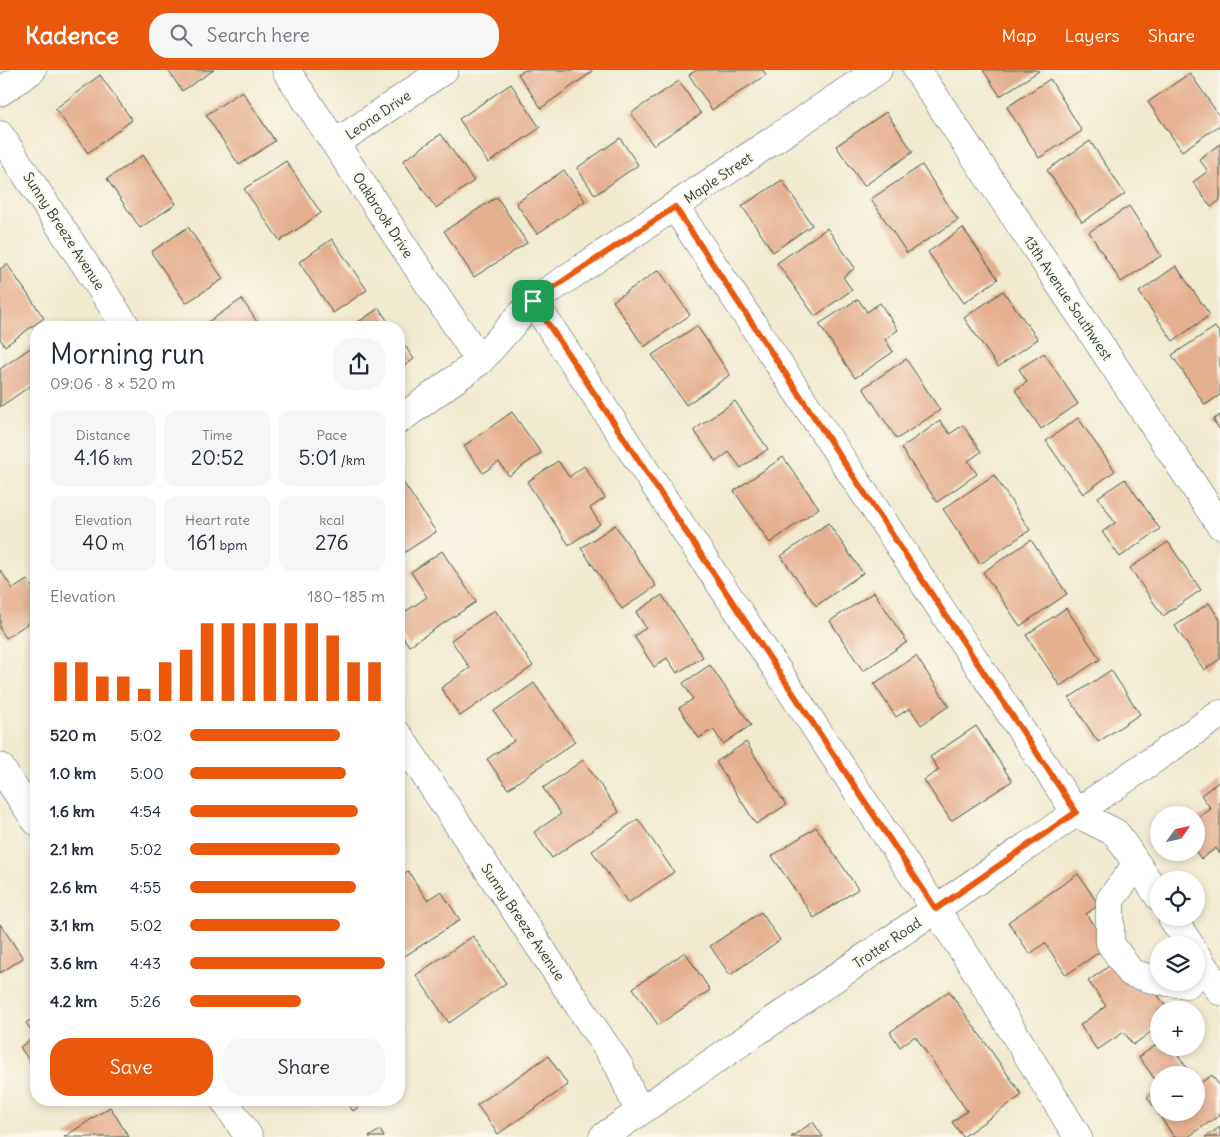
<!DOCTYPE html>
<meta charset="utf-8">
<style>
:root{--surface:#fff;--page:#f6f6f7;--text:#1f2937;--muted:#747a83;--accent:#ea580c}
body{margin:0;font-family:Delius,sans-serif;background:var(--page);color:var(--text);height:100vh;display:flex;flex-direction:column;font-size:19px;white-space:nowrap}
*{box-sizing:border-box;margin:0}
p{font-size:16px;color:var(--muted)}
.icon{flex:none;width:28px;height:28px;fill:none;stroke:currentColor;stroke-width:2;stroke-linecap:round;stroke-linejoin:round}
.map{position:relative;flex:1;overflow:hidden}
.sheet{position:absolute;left:30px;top:251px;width:375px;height:785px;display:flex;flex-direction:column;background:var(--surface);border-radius:20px;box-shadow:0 2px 8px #0003}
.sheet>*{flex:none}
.needle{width:32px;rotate:56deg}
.controls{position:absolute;left:1150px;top:736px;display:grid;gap:10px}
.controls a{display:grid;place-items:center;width:55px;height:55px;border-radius:50%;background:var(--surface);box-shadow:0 2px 8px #0003;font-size:25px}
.pin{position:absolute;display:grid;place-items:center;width:42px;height:42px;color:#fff;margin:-21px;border-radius:10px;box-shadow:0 2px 8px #0006}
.round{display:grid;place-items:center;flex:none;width:52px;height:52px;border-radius:20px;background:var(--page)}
.headline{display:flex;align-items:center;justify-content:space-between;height:85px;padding:0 20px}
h1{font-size:28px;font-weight:600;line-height:38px}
.metrics{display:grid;grid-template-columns:repeat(3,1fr);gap:8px;height:85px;padding:5px 20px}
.metrics div{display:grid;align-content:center;border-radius:12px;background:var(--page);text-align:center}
.metrics b{font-size:21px;font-weight:600}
.metrics small{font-size:14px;font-weight:400}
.metrics p{font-size:14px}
.chart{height:140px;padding:10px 20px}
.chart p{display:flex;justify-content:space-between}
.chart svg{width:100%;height:90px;margin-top:5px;stroke:var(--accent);stroke-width:6}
.button{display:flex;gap:10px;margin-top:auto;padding:10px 20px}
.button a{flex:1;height:58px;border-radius:20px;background:var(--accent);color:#fff;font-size:20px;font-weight:600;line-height:58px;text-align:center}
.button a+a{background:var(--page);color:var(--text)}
ul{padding:0 20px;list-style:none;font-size:16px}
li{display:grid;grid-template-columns:80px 60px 1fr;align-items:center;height:38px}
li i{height:12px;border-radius:6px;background:var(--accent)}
header{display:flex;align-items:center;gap:30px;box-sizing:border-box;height:70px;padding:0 25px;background:var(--accent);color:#fff}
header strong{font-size:24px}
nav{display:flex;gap:28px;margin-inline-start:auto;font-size:18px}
.search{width:350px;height:45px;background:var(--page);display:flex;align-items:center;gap:12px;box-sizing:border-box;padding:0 18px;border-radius:20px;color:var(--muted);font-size:19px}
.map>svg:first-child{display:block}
.building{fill:#e4af8e}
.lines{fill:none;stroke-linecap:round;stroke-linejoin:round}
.minor-casing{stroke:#3e574b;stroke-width:29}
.minor{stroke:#fff;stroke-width:28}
.route-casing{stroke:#fff;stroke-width:10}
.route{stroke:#ea580c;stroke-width:6}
.labels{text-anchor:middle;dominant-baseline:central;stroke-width:4.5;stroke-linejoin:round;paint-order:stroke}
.street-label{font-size:14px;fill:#1f3d34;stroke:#fbf7ec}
</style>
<header>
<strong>Kadence</strong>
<div class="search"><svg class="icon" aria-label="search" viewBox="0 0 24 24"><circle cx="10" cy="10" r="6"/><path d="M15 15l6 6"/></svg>Search here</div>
<nav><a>Map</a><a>Layers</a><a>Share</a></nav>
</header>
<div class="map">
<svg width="1220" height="1067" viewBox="0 0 1220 1067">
<rect width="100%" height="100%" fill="#fbf7ec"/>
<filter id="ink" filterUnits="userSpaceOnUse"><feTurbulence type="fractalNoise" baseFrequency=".02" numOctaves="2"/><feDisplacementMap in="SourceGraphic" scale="10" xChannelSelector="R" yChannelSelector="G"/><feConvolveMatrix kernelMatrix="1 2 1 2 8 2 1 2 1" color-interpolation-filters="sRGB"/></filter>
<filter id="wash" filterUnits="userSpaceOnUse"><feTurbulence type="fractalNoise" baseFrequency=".0096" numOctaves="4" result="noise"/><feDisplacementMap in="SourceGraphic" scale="20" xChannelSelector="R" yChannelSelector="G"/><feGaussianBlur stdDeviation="1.12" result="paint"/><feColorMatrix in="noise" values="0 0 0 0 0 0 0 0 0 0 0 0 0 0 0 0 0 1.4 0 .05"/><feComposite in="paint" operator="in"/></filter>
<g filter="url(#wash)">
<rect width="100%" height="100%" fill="#f1e9d0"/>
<g id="blocks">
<path class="building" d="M168 0H214L182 21Z
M525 0H591L592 2 541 38 518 4Z
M696 0H763L766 5 712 40 689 5Z
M983 0H1038L1039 1 1000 26Z
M1190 3 1220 47V55L1182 81 1148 32Z
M100 5 132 50 88 83 55 39Z
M1050 9 1082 61 1039 88 1007 37Z
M679 11 701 44 653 75 631 43Z
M511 14 540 58 488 93 459 49Z
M242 21 275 71 239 95 206 45Z
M886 42 913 82 864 116 836 76Z
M441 64 474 111 436 138 403 91Z
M620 68 638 95 595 125 577 98Z
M1090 71 1125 124 1082 152 1047 100Z
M1220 74V130L1211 137 1193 112 1208 101 1199 89Z
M143 85 176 134 140 158 107 109Z
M286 91 321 143 280 171 244 119Z
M922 95 958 150 907 183 871 129Z
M564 100 585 131 537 164 516 133Z
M782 110 812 155 773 182 742 136Z
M497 127 527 173 474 207 444 161Z
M1129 136 1161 186 1121 212 1089 162Z
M188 157 223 209 186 233 151 182Z
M827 158 855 198 843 207 852 220 815 246 777 193Z
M963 158 998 209 964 233 928 182Z
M332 169 367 220 333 243 299 192Z
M7 194 44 248 5 276 0 269V199Z
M1176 196 1210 245 1173 271 1139 222Z
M659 200 690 245 644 277 613 231Z
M1003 221 1038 269 998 297 964 248Z
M242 229 261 258H203L202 256Z
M858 229 867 242 880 233 898 260 885 269 893 282 855 308 819 254Z
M379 238 392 258H356L354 255Z
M697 256 730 305 686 335 652 285Z
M1215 257 1220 264V325L1205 335 1172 285Z
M399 267 414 289 399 300Z
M36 274V312L0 337V299Z
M1044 283 1078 334 1041 359 1015 320 1027 312 1019 299Z
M906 289 940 340 897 369 863 318Z
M735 331 768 379 741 398 729 382 716 392 694 360Z
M512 342 541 383 509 406 499 392 483 403 464 376Z
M1220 345V360L1213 350Z
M1078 348 1115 401 1083 424 1046 371Z
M940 351 950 364 963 355 981 382 968 391 977 404 937 432 901 378Z
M783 387 819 438 770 473 734 421Z
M558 391 569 407 584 396 605 428 590 438 600 454 569 475 527 412Z
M994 405 1030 460 980 494 943 439Z
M401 409 436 462 399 486V410Z
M1125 409 1160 459 1120 487 1102 462 1115 453 1098 427Z
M828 453 863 503 816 536 781 486Z
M615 455 656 516 622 539 581 478Z
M1031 470 1067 524 1020 556 983 502Z
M1168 472 1201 520 1163 546 1130 498Z
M442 481 476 532 409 576 399 561V546L427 527 411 502Z
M0 500 13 519 27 510 36 523V548L6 568 0 559Z
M874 522 907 572 863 601 830 551Z
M662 525 703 587 677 603 667 588 654 597 634 566 646 558 636 542Z
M1209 533 1220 550V589L1204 600 1175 556Z
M1066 538 1100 589 1060 616 1026 565Z
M495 540 533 596 460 646 441 618 470 598 451 570Z
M916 586 949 636 921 655 910 638 896 647 874 614Z
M710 595 751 655 723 674 713 659 699 668 679 638 693 629 683 613Z
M1111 600 1140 644 1098 672 1069 628Z
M534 613 575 672 508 719 487 689 514 671 494 641Z
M976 656 1012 711 951 751 924 710 939 700 930 687Z
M746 672 786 735 756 754 716 692Z
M583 690 619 742 552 788 534 762 561 744 543 718Z
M1220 711V784L1216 778 1201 789 1196 782V749L1211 739 1201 725Z
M638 749 674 802 628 833 592 781Z
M816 757 858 819 814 848 772 786Z
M408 801 427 830 441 821 460 850 405 886 399 875V807Z
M1078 804 1099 835 1086 844 1108 876 1066 905 1045 873 1030 884 1008 852Z
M761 842 780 870 730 905 710 876Z
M0 854 23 888 0 903Z
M473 866 506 913 449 953 416 905Z
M685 882 710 920 658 955 633 918Z
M1115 892 1132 918 1146 908 1168 940H1159V956L1133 975 1124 962 1097 980 1080 955 1106 936 1088 911Z
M949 921 1022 1025 963 1067 952 1052 967 1041 915 966 900 977 890 962Z
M36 946V1001L20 977 35 966 26 953Z
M1159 973V978H1173L1192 1005H1159V1015L1139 987Z
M548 986 568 1015 498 1064 477 1035Z
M1212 1005 1220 1017V1045L1188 1067H1174L1147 1027 1159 1019V1042H1196V1011L1199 1014Z
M345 1030H368L353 1041Z
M110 1037 129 1067H64Z
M813 1052 823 1067H791Z
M1220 1057V1067H1205Z
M380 1060 384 1067H369Z"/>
</g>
</g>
<g filter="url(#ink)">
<use href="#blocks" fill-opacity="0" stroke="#3e574b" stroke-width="1"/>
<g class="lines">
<defs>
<path id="minor" d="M286 0 480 291
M917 0 1220 455
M0 22 32 0
M0 65 127 258
M336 73 444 0
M675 137 1076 743 1116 763 1159 827
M533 231 971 893 1078 1067
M399 350 480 291 533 231 878 0
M399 666 619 996 639 1042
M0 697 36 751
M1137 794 1110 830V873L1131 903 1159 911
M1172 848 1190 875
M1196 885 1220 921
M1167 912 1187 914 1190 912
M224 1030 249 1067
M603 1067 1220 644"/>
</defs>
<use href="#minor" class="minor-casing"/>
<use href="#minor" class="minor"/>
</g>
</g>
<g class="lines" filter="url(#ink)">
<defs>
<path id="route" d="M675 137 1076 742 936 839 533 231Z"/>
</defs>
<use href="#route" class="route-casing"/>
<use href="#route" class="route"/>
</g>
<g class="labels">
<g class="street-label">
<text transform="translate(378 45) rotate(-34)">Leona Drive</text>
<text transform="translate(718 108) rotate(-34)">Maple Street</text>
<text transform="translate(383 145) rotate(57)">Oakbrook Drive</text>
<text transform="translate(64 161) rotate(57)">Sunny Breeze Avenue</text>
<text transform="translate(1068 228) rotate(56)">13th Avenue Southwest</text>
<text transform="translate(523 852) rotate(56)">Sunny Breeze Avenue</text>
<text transform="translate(887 873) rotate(-34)">Trotter Road</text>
</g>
</g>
</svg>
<div class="controls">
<a><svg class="needle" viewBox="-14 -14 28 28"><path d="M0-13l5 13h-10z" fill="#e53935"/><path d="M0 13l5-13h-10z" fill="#747a83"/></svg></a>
<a><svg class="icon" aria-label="locate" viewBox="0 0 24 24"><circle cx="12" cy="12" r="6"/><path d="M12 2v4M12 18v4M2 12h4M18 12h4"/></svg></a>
<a><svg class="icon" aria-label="layers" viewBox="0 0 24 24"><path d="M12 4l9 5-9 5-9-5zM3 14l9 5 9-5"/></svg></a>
<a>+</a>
<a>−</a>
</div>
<div class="pin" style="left:533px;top:231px;background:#1e9e55"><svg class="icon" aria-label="arrive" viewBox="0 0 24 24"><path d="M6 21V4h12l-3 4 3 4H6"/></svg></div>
<section class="sheet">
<div class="headline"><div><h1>Morning run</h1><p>09:06 · 8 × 520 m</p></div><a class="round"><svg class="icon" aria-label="share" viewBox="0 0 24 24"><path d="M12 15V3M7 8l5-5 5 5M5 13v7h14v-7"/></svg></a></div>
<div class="metrics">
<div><p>Distance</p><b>4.16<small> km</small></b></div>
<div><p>Time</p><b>20:52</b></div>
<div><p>Pace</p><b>5:01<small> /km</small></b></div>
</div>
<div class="metrics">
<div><p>Elevation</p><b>40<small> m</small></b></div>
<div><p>Heart rate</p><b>161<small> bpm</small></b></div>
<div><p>kcal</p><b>276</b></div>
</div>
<div class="chart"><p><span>Elevation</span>180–185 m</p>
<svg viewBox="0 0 160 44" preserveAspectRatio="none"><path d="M5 44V25M15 44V25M25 44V32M35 44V32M45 44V38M55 44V25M65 44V19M75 44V6M85 44V6M95 44V6M105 44V6M115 44V6M125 44V6M135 44V12M145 44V25M155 44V25"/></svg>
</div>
<ul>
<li><b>520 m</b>5:02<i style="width:77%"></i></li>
<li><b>1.0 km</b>5:00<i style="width:80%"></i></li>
<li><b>1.6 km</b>4:54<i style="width:86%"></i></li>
<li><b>2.1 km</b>5:02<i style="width:77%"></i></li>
<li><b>2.6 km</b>4:55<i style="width:85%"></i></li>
<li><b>3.1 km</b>5:02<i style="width:77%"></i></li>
<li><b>3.6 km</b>4:43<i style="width:100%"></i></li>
<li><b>4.2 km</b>5:26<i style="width:57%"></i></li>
</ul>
<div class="button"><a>Save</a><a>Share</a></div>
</section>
</div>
